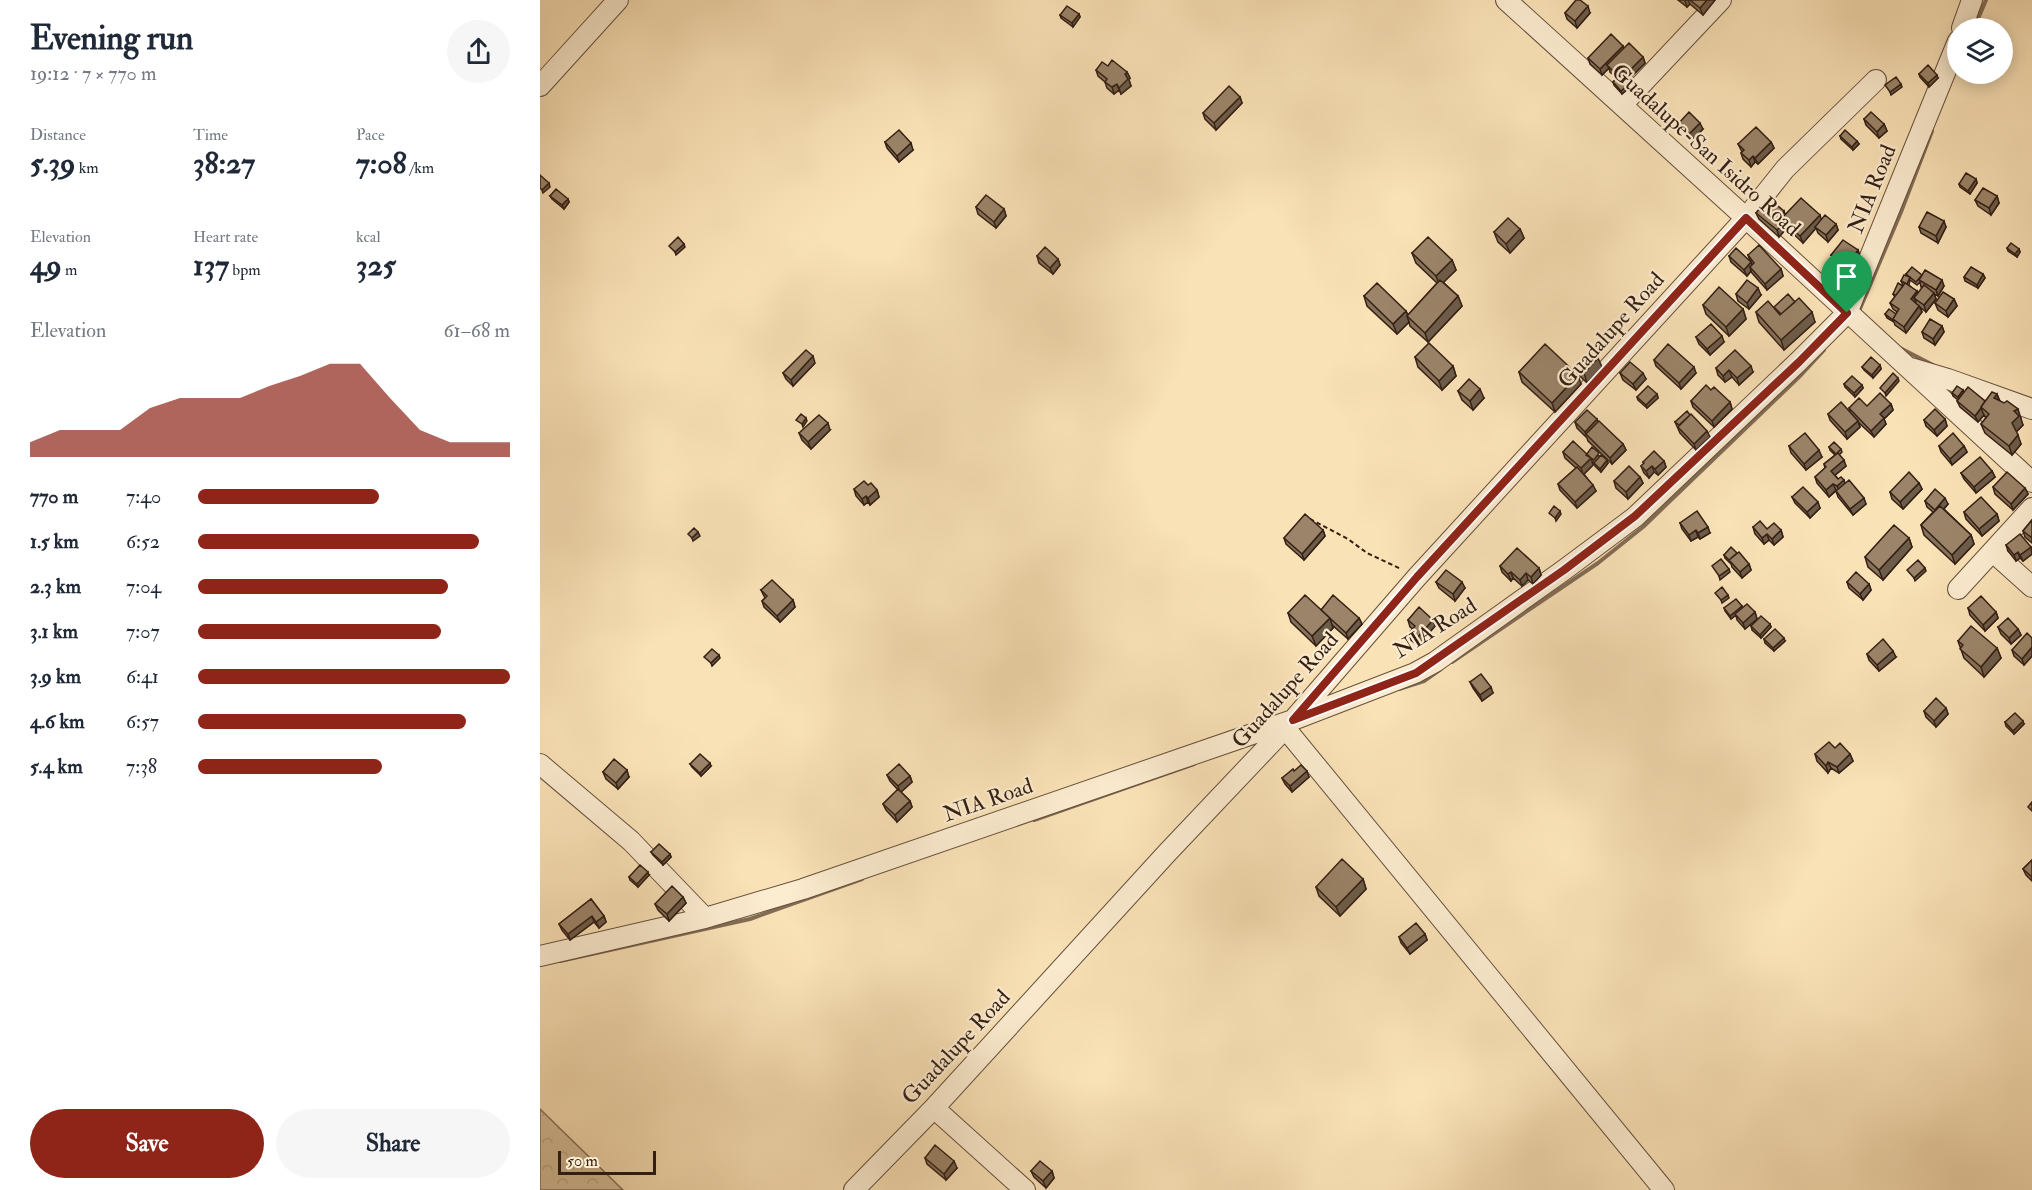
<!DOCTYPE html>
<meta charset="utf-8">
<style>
:root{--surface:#fff;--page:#f6f6f7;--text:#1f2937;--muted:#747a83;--accent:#8f2418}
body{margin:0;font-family:"IM FELL Double Pica",serif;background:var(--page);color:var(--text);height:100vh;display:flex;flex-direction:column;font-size:22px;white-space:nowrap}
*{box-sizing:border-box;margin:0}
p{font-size:20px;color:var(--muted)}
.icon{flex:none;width:33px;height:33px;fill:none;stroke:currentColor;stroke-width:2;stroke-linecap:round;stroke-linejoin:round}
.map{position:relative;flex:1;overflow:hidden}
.drawer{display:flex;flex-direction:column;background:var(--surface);width:540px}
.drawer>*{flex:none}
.buttons{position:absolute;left:1407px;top:18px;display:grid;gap:12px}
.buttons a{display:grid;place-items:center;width:66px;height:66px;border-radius:50%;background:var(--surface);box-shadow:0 3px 15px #0003;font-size:30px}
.scale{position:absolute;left:18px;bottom:15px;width:98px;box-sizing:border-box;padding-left:6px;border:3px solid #341f14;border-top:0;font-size:16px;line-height:21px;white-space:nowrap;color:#341f14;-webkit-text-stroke:4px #fcecd0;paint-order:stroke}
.pin{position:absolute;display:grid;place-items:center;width:51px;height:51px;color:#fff;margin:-62px -26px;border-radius:50% 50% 50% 0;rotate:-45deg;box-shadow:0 0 6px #0007}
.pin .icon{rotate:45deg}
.round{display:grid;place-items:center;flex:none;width:63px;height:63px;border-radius:32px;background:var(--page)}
.overview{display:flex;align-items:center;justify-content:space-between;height:102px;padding:0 30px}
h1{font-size:33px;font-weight:700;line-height:45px}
.figures{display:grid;grid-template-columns:repeat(3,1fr);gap:9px;height:102px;padding:6px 30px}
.figures div{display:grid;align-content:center}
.figures b{font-size:30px;font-weight:700}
.figures small{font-size:16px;font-weight:400}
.figures p{font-size:16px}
.chart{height:168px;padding:12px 30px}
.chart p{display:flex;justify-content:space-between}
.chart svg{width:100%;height:108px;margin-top:6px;fill:var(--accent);opacity:.7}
.button{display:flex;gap:12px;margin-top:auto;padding:12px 30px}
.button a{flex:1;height:69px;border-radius:36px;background:var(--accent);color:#fff;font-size:24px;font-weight:700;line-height:69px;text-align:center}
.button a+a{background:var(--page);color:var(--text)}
ul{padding:0 30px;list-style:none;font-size:20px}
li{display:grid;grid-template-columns:96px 72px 1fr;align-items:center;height:45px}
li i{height:15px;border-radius:8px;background:var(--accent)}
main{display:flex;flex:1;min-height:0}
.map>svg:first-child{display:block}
.forest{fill:url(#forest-crowns);stroke:#867058;stroke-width:1.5}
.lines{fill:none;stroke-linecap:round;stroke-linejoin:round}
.stream{stroke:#836c55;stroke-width:4}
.minor-casing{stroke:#66503d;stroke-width:22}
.path{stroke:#341f14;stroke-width:2;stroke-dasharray:4.5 3;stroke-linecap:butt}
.minor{stroke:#fcecd0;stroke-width:20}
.wall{fill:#85725a;stroke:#341f14;stroke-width:1.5;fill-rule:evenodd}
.shaded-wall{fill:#6c5c4a;stroke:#341f14;stroke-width:1.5}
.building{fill:#9b8469;stroke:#341f14;stroke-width:1.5}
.route-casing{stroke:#fff;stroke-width:12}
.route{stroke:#8f2418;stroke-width:8}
.labels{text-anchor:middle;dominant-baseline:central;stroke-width:4.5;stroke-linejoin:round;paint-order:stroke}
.street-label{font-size:22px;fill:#341f14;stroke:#fcecd0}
</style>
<main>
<section class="drawer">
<div class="overview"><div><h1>Evening run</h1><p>19:12 · 7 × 770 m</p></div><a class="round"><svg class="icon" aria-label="share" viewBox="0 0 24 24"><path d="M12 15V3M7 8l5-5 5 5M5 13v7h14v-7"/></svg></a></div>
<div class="figures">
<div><p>Distance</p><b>5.39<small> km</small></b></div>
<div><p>Time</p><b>38:27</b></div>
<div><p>Pace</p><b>7:08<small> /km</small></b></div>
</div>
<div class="figures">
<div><p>Elevation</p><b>49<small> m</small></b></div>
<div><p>Heart rate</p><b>137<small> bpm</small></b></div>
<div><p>kcal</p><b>325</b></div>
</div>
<div class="chart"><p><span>Elevation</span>61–68 m</p>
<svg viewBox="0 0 160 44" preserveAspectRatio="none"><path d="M0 44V38L10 33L20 33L30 33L40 24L50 20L60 20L70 20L80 15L90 11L100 6L110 6L120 20L130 33L140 38L150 38L160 38V44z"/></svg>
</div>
<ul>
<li><b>770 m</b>7:40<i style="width:58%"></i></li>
<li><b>1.5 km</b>6:52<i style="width:90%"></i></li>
<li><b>2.3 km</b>7:04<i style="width:80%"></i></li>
<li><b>3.1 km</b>7:07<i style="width:78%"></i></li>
<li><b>3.9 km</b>6:41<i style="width:100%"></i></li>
<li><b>4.6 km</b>6:57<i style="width:86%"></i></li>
<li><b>5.4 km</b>7:38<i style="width:59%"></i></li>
</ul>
<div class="button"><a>Save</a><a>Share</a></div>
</section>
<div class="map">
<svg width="1492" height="1190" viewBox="0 0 1492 1190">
<defs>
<pattern id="forest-crowns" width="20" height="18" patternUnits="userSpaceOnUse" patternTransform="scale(1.5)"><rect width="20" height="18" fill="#d8c19b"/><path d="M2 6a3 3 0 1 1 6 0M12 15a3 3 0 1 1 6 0" fill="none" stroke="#baa585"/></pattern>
</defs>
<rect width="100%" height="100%" fill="#fae2b7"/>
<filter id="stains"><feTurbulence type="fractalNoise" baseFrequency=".00333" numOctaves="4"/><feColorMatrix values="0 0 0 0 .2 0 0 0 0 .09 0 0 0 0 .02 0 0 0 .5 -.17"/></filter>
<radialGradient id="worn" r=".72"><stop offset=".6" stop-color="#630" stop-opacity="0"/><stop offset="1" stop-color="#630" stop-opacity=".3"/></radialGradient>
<path class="forest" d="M0 1109 83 1190H0Z"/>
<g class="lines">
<path class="stream" d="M1434 28 1446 0
M1321 313 1319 311 1361 212 1392 131
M1360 348 1393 365
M912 662 1058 563 1103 527 1261 375 1284 350
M859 689 884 681 901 669
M494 820 654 764
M20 961 210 919 322 879"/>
<defs>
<path id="minor" d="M966 0 1206 218 1492 482
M1422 28 1432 0
M0 86 78 0
M1082 105 1181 0
M1371 368 1408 379 1492 409
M1453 552 1492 587
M1418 589 1492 508
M745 728 1124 1190
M0 764 91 841 165 918
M0 956 165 918 263 889 753 720 875 673 895 662 1024 570 1095 517 1259 361 1307 313 1418 41
M394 1108 485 1190
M314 1190 394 1108 627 853 753 720 877 577 1206 218 1245 169 1336 80"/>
</defs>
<use href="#minor" class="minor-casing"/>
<path class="path" d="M770 519 808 539 827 553 861 569"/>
<use href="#minor" class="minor"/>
</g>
<path class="wall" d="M1138 0H1175L1163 15 1150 4 1147 7Z
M1025 13H1050L1037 28 1027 19Z
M539 14 540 17 533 27 521 18 520 15Z
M1083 46 1084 49 1103 57 1105 63 1088 80 1084 75 1082 77 1089 84 1090 87 1082 94 1074 85 1073 82 1077 78 1070 72 1069 68 1062 75 1050 64 1048 58Z
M568 66 587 72 590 78 589 80 591 86 581 94 579 90 574 94 567 88 565 82 558 76 556 70Z
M1379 74 1398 78 1389 87 1380 77Z
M700 97 702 103 676 130 665 119 663 113Z
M1324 119 1344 124 1347 131 1339 138 1326 125Z
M1138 124 1163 129 1151 141 1140 130Z
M1300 136 1319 144 1313 150 1301 139Z
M345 142 373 150 359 162 347 148Z
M1231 142 1234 148 1218 164 1215 162 1211 167 1203 159 1201 153 1202 152 1198 144Z
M1436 179 1437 183 1430 194 1420 187 1419 184Z
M10 196 28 199 29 202 24 209 12 199Z
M1457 196 1459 203 1451 215 1438 206 1435 200Z
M436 207 464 209 466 216 456 228 438 214Z
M1244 211 1245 215 1281 219 1296 224 1298 230 1288 242 1278 233 1276 228 1263 243 1244 225 1243 222 1242 223 1245 230 1239 237 1219 219 1216 213Z
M1379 227H1406L1398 243 1381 233Z
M980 229 984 238 970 253 958 242 954 232Z
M1467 248 1479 249 1480 252 1477 257 1468 251Z
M1318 250 1320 257 1309 272 1294 261 1291 255Z
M872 253 912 260 916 270 903 282 918 296 922 306 888 342 870 326 869 322 857 334 827 306 824 296 866 311 868 315 897 283 876 263Z
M1208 255 1241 269 1243 276 1227 290 1212 273 1211 271 1207 276 1191 262 1189 256 1210 261Z
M497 256 518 259 520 265 513 274 499 263Z
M1366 274 1382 275 1404 286 1398 296 1394 294 1396 299 1386 312 1380 307 1382 312 1366 333 1355 325 1354 322 1347 318 1345 314H1356L1357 312 1353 309 1350 303 1355 297 1353 294 1363 285 1361 281 1367 276ZM1370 280 1377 285 1380 282 1381 287H1383L1378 294 1369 285Z
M1443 274 1445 278 1438 288 1425 281 1424 277Z
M1196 294 1221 295 1209 309 1198 301Z
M1414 299 1417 306 1408 317 1398 310 1395 303Z
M1255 302 1275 322 1244 350 1219 322 1216 312Z
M1163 305 1203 309 1206 319 1189 336 1166 314Z
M1402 326 1404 332 1395 345 1384 338 1382 332Z
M1156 337 1184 342 1170 355 1159 344Z
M875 357 913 366 916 376 902 390 878 367Z
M1114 360 1156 373 1141 389 1116 366Z
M275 363 253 386 246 379 243 373Z
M1340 365 1341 369 1333 378 1324 370 1322 367Z
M1037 367H1062L1047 383 1040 376Z
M1176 368 1213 372 1199 385 1192 377 1185 382 1178 375Z
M979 372 1041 384 1015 412 982 382Z
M1080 373 1106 379 1096 390 1083 380Z
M1304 384 1322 385 1323 388 1315 397 1305 387Z
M1171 390 1190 402 1192 409 1174 427 1153 407 1151 401Z
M1423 390 1424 393 1445 401 1457 394 1460 401 1481 418 1480 419 1483 425 1476 432 1481 444 1472 455 1445 433 1441 424 1446 418 1444 415 1438 422 1420 407 1417 401 1418 400 1413 396 1412 393Z
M918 391 944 398 933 410 922 400Z
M1117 394 1118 398 1107 408 1098 400 1097 397Z
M1351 404 1353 410 1344 419 1346 424 1334 437 1318 422 1320 427 1307 439 1290 420 1288 414 1310 412 1309 408Z
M1057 419 1058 422 1083 444 1086 450 1072 464 1048 441 1047 438 1037 428 1035 422Z
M1405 419 1407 426 1397 436 1386 426 1384 420Z
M1135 422 1170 437 1156 450 1140 433Z
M290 430 271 449 262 440 259 433Z
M1249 446 1282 457 1266 470 1251 453Z
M1399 446H1424L1427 452 1412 465 1401 452Z
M1289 447 1301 449 1302 452 1299 455 1306 466 1295 475 1298 479 1305 483 1326 504 1313 515 1298 497 1296 491 1289 497 1277 483 1275 477 1285 468 1284 464 1295 455 1290 450Z
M1023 452 1060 456 1068 463 1061 472 1055 466 1054 463 1052 461 1053 465 1044 474 1056 491 1037 508 1020 490 1018 484 1036 468 1025 458Z
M1124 461 1126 467 1118 475 1114 472 1109 478 1104 473 1101 466 1104 464 1103 462Z
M1452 471 1455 477 1436 493 1424 479 1421 473Z
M1100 477 1103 483 1088 499 1076 488 1074 481Z
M1379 483 1382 489 1363 509 1352 499 1350 492Z
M328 485 337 490 339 497 330 505 328 502 324 505 316 496 314 489Z
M1453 487 1485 488 1488 494 1473 510 1455 494Z
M1252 497 1280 508 1270 518 1255 503Z
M1385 501 1408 504 1404 509 1431 535 1434 544 1415 564 1384 535 1381 525 1393 512 1387 507Z
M1424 512 1457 514 1459 521 1442 536 1426 519Z
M1492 520V543L1485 537 1483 531Z
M1140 523 1170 533 1160 539 1158 537 1151 541 1142 529Z
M1213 527 1241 530 1243 537 1234 545 1229 540 1224 544 1215 534Z
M783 530 785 536 764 560 746 544 744 538Z
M1369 538 1372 547 1343 580 1328 567 1325 557Z
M1466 545 1491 547 1492 554 1483 561 1480 558 1476 561 1468 551Z
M1184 555 1209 564 1211 570 1202 578 1192 567 1191 564 1185 558Z
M960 566 999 568 1001 575 993 584 988 580 982 586 973 578 971 581 962 572Z
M896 582 925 588 915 601 899 588Z
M1307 582 1329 584 1331 590 1323 600 1309 588Z
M221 590 253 600 255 607 240 622 224 607 222 601 225 598Z
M1184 608H1203L1215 612 1217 619 1205 629 1197 620 1196 615 1191 619 1185 611Z
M1428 608 1456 612 1458 618 1445 631 1430 615Z
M781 610 819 618 822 624 808 639 792 625 793 628 776 646 751 622 748 613Z
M868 620 895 626 878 646 871 640 869 633 873 629 870 627Z
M1230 624 1231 627 1221 638 1212 630 1211 626Z
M1458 627 1478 629 1481 635 1471 644 1461 634Z
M1492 638V656L1484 665 1474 656 1472 650Z
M1224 639 1245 641 1234 651 1225 643Z
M1418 641 1457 648 1461 658 1444 677 1424 658Z
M1327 654 1356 657 1339 671 1329 660Z
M930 682 953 693 942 701 933 688Z
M1406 708 1408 714 1396 727 1386 717 1384 711Z
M1465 722 1484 724 1474 734 1466 726Z
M1295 748 1310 754 1313 761 1299 773 1291 768 1288 773 1277 761 1275 754Z
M150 764 171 766 161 776 152 767Z
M754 771 769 777 752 792 745 784 742 778Z
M63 772 89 777 78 789 66 779Z
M347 775 370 776 372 782 361 792 370 801 372 807 357 822 346 810 343 804 358 790 350 781Z
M111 852 130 854 131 857 123 865 113 855Z
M1492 860V881L1486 875 1483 869Z
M109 875 98 887 90 880 89 877Z
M823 879 826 889 800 916 779 896 776 887Z
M143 897 146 903 129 921 118 910 115 904Z
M51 899 64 916 66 922 59 928 54 922 30 940 22 930 19 924Z
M885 934 887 940 870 954 861 943 859 937Z
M385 1158 417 1168 406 1180 387 1164Z
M491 1171H512L514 1178 506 1188 494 1177Z"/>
<path class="shaded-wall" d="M1146 0H1148L1150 4 1147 7 1145 1Z
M1167 0H1175L1163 15 1160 8Z
M1048 6 1050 13 1037 28 1035 21Z
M539 14 540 17 533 27 532 23Z
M1083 46 1085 52 1067 65 1069 68 1062 75 1060 69Z
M1103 57 1105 63 1088 80 1086 74Z
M1082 69 1084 75 1079 81 1076 74Z
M587 72 590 78 589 80 591 86 581 94 579 88Z
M1397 75 1398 78 1389 87 1388 83Z
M577 84 579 90 574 94 572 87Z
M1089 84 1090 87 1082 94 1081 91Z
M1361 84 1362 87 1351 95 1350 92Z
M700 97 702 103 676 130 674 123Z
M1160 123 1163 129 1151 141 1148 135Z
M1344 124 1347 131 1339 138 1337 132Z
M1317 141 1319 144 1313 150 1312 147Z
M1231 142 1234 148 1218 164 1215 158Z
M371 143 373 150 359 162 357 156Z
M1213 156 1215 162 1211 167 1209 160Z
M1436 179 1437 183 1430 194 1428 191Z
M9 183 10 187 3 193 2 190Z
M1457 196 1459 203 1451 215 1449 208Z
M28 199 29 202 24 209 22 205Z
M464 209 466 216 456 228 454 222Z
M1244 211 1246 218 1241 219 1243 222 1239 226 1237 220Z
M1280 215 1282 222 1275 227 1276 228 1263 243 1260 236Z
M1404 221 1406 227 1398 243 1396 236Z
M1243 224 1245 230 1239 237 1237 230Z
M1296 224 1298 230 1288 242 1286 235Z
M980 229 984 238 970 253 966 244Z
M144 244 145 247 136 255 135 252Z
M1479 249 1480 252 1477 257 1475 254Z
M1318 250 1320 257 1309 272 1307 266Z
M518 259 520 265 513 274 510 268Z
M912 260 916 270 900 286 896 276Z
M1211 262 1214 269 1210 267 1211 271 1207 276 1204 270Z
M1241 269 1243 276 1227 290 1225 284Z
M1443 274 1445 278 1438 288 1437 285Z
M1402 280 1404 286 1398 296 1396 290Z
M1218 288 1221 295 1209 309 1207 303Z
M1377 291 1379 298H1374L1376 302 1373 306 1371 299Z
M1394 293 1396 299 1386 312 1384 305Z
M918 296 922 306 888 342 885 333Z
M1414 299 1417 306 1408 317 1406 311Z
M1379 306 1382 312 1366 333 1364 327Z
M1203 309 1206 319 1189 336 1186 327Z
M866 311 869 318 867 316 869 322 857 334 853 324Z
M1272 312 1275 322 1244 350 1241 340Z
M1402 326 1404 332 1395 345 1393 339Z
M1182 336 1184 342 1170 355 1167 349Z
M273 356 275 363 253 386 251 380Z
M1058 358 1062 367 1047 383 1044 373Z
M1340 365 1341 369 1333 378 1332 375Z
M913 366 916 376 902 390 899 381Z
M1211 366 1213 372 1199 385 1197 378Z
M1154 367 1156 373 1141 389 1139 383Z
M1189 370 1192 377 1185 382 1183 376Z
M1103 373 1106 379 1096 390 1093 384Z
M1038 375 1041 384 1015 412 1012 403Z
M1358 378 1359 381 1346 396 1345 393Z
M1322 385 1323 388 1315 397 1314 393Z
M940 389 944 398 933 410 930 401Z
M1423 390 1424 393 1419 400 1418 397Z
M1117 394 1118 398 1107 408 1106 405Z
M1457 394 1460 404 1454 398Z
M1190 402 1192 409 1174 427 1172 421Z
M1351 404 1353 410 1344 419 1346 424 1334 437 1331 431 1340 414Z
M1441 408 1444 415 1438 422 1435 416Z
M1478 409 1483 425 1475 433 1472 423 1474 411Z
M266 418 267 421 263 427 262 424Z
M1057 419 1059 426 1046 435 1045 432Z
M1405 419 1407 426 1397 436 1394 430Z
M1318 421 1320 427 1307 439 1305 432Z
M288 423 290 430 271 449 268 442Z
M1167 431 1170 437 1156 450 1154 444Z
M1478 435 1481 444 1472 455 1469 446Z
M1083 444 1086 450 1072 464 1070 458Z
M1424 446 1427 452 1412 465 1410 459Z
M1279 450 1282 457 1266 470 1264 464Z
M1051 458 1053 465 1043 475 1041 468Z
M1067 460 1068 463 1061 472 1060 469Z
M1304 460 1306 466 1293 477 1291 471Z
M1124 461 1126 467 1118 475 1115 469Z
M1112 466 1114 472 1109 478 1106 471Z
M1452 471 1455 477 1436 493 1434 487Z
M1100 477 1103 483 1088 499 1086 492Z
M1304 480 1306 486 1300 492 1297 486Z
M1379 483 1382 489 1363 509 1360 502Z
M1293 484 1296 490 1289 497 1286 490Z
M1053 485 1056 491 1037 508 1035 502Z
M1485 488 1488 494 1473 510 1471 504Z
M337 490 339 497 330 505 328 498Z
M326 496 328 502 324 505 322 499Z
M1324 498 1326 504 1313 515 1310 509Z
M1405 498 1408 504 1397 516 1395 510Z
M1278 502 1280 508 1270 518 1267 512Z
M1020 511 1021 514 1016 521 1015 518Z
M1457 514 1459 521 1442 536 1439 529Z
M1168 527 1170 533 1160 539 1158 533Z
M783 530 785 536 764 560 762 554Z
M1156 530 1158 537 1151 541 1149 535Z
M1241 530 1243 537 1234 545 1232 539Z
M158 532 160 536 153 541 152 538Z
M1227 534 1229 540 1224 544 1222 538Z
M1431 535 1434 544 1415 564 1412 555Z
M1369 538 1372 547 1343 580 1339 570Z
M1491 547 1492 554 1483 561 1480 555Z
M1478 552 1480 558 1476 561 1474 555Z
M1209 564 1211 570 1202 578 1200 572Z
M999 568 1001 575 993 584 991 577Z
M1385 568 1386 571 1375 581 1374 578Z
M1189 569 1190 572 1180 580 1179 576Z
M971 572 973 578 971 581 968 574Z
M986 573 988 580 982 586 980 580Z
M922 582 925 588 915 601 913 594Z
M1329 584 1331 590 1323 600 1320 594Z
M1188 595 1189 598 1182 603 1181 600Z
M253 600 255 607 240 622 237 616Z
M1202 606 1203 609 1191 619 1190 616Z
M1215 612 1217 619 1205 629 1203 623Z
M1456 612 1458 618 1445 631 1443 625Z
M790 618 793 628 776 646 772 636Z
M819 618 822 624 808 639 806 633Z
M893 620 895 626 878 646 876 639Z
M1230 624 1231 627 1221 638 1220 635Z
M1478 629 1481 635 1471 644 1469 638Z
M1244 638 1245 641 1234 651 1233 648Z
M1492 647V656L1484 665 1482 659Z
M1457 648 1461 658 1444 677 1441 667Z
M1353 651 1356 657 1339 671 1337 665Z
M179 655 180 658 172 666 171 663Z
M951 687 953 693 942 701 940 695Z
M1406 708 1408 714 1396 727 1394 721Z
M1483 721 1484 724 1474 734 1473 731Z
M1310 754 1313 761 1299 773 1297 767Z
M1288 762 1291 768 1288 773 1286 766Z
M170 763 171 766 161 776 160 773Z
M87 770 89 777 78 789 76 783Z
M767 771 769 777 752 792 750 786Z
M370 776 372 782 360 793 358 786Z
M370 801 372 807 357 822 355 815Z
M130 854 131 857 123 865 122 862Z
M108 872 109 875 98 887 97 884Z
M823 879 826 889 800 916 796 907Z
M143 897 146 903 129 921 127 914Z
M52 916 54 922 30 940 28 934Z
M64 916 66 922 59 928 56 922Z
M885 934 887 940 870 954 867 948Z
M414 1161 417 1168 406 1180 404 1174Z
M512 1171 514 1178 506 1188 503 1181Z"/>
<path class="building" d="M1036 0H1040L1048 6 1035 21 1025 13Z
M1150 0H1167L1160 8Z
M527 6 539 14 532 23 520 15Z
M1071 34 1083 46 1060 69 1048 58Z
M1089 43 1103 57 1086 74 1082 69 1076 74 1067 65Z
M572 60 587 72 585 74 588 79 579 88 577 84 572 87 565 82 567 79 556 70 562 62 568 66Z
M1388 65 1397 75 1388 83 1379 74Z
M1080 75 1089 84 1081 91 1073 82Z
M1356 77 1361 84 1350 92 1345 85Z
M689 86 700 97 674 123 663 113Z
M1149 112 1160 123 1148 135 1138 124Z
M1331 112 1344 124 1337 132 1324 119Z
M1216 127 1231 142 1215 158 1213 156 1209 160 1201 153 1204 150 1198 144Z
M359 130 371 143 357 156 345 142Z
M1305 130 1317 141 1312 147 1300 136Z
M1426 173 1436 179 1428 191 1419 184Z
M0 175 9 183 2 190 0 188Z
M1443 188 1457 196 1449 208 1435 200Z
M16 189 28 199 22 205 10 196Z
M446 195 464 209 454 222 436 207Z
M1261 198 1280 215 1260 236 1241 219Z
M1232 201 1244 211 1237 220 1243 224 1237 230 1216 213 1224 203 1227 206Z
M1387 212 1404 221 1396 236 1379 227Z
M1285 215 1296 224 1286 235 1275 227Z
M968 218 980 229 966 244 954 232Z
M138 237 144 244 135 252 129 246Z
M888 237 912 260 896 276 872 253Z
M1303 240 1318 250 1307 266 1291 255Z
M1471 243 1479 249 1475 254 1467 248Z
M1219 245 1241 269 1225 284 1210 267 1214 263 1208 255Z
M505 247 518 259 510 268 497 256Z
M1196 248 1211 262 1204 270 1189 256Z
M1372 267 1382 275 1376 282 1366 274Z
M1431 267 1443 274 1437 285 1424 277Z
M1385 270 1402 280 1396 290 1379 280Z
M1364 275 1370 277 1367 284 1361 281Z
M900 280 918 296 885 333 867 316Z
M1207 280 1218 288 1207 303 1196 294Z
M837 283 866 311 853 324 824 296Z
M1358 283 1363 286 1356 295 1353 294Z
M1365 283 1377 291 1371 299 1379 306 1364 327 1353 319 1359 309 1350 303Z
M1384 285 1394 293 1384 305 1374 298Z
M1179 287 1203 309 1186 327 1163 305Z
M1403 292 1414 299 1406 311 1395 303Z
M1248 294 1255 302 1241 314 1234 307Z
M1259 298 1272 312 1241 340 1216 312 1228 301 1240 315Z
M1349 309 1356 314 1353 319V320L1345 314Z
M1390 319 1402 326 1393 339 1382 332Z
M1171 324 1182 336 1167 349 1156 337Z
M889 343 913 366 899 381 875 357Z
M1005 344 1038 375 1012 403 979 372Z
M1128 344 1154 367 1139 383 1114 360Z
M266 350 273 356 251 380 243 373Z
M1195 350 1211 366 1197 378 1189 370 1183 376 1176 368Z
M1051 351 1058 358 1044 373 1037 367Z
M1331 357 1340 365 1332 375 1322 367Z
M1090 362 1103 373 1093 384 1080 373Z
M1353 373 1358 378 1345 393 1340 388Z
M1312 376 1322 385 1314 393 1304 384Z
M929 379 940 389 930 401 918 391Z
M1166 385 1171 390 1174 387 1190 402 1172 421 1151 401Z
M1108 386 1117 394 1106 405 1097 397Z
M1417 386 1423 390 1418 397 1412 393Z
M1428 387 1445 401 1441 407V408L1435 416 1417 401Z
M1452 392 1457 394 1454 398 1464 403 1467 401 1478 409 1474 411 1479 416 1472 423 1478 435 1469 446 1441 424 1449 414 1441 407Z
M1340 393 1351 404 1340 414 1344 418 1331 431 1309 408 1319 398 1327 406Z
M1301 402 1318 421 1305 432 1288 414Z
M1395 409 1405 419 1394 430 1384 420Z
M1047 410 1057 419 1045 432 1035 422Z
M1147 411 1150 415 1139 425 1135 422Z
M261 414 266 418 262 424 256 420Z
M1151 414 1167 431 1154 444 1138 427Z
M279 415 288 423 268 442 259 433Z
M1059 421 1083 444 1070 458 1046 434Z
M1265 433 1279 450 1264 464 1249 446Z
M1413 433 1424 446 1410 459 1399 446Z
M1033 441 1051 458 1041 468 1023 452Z
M1294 442 1301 449 1296 454 1289 447Z
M1052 447 1059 453 1054 460 1046 455Z
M1114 451 1124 461 1115 469 1112 466 1106 471 1101 466 1104 463 1103 462Z
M1298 453 1304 460 1291 471 1298 479 1301 477 1304 480 1297 486 1293 484 1286 490 1275 477 1286 467 1284 464Z
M1061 455 1067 460 1060 469 1054 463Z
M1440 457 1452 471 1434 487 1421 473Z
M1089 466 1100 477 1086 492 1074 481Z
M1037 467 1053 485 1035 502 1018 484Z
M1369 472 1379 483 1360 502 1350 492Z
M1467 472 1485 488 1471 504 1453 487Z
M1309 480 1324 498 1310 509 1296 491Z
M324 481 328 485 331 483 337 490 328 498 326 496 322 499 314 489Z
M1263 487 1278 502 1267 512 1252 497Z
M1395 489 1405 498 1395 510 1385 501Z
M1441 497 1457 514 1439 529 1424 512Z
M1014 506 1020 511 1015 518 1009 513Z
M1400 506 1431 535 1412 555 1381 525Z
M1157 511 1168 527 1158 533 1156 530 1149 535 1140 523Z
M765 514 783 530 762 554 744 538Z
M1492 520V538L1483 531Z
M1220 521 1227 529 1234 523 1241 530 1232 539 1227 534 1222 538 1213 527Z
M1354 525 1369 538 1339 570 1325 557Z
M154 528 158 532 152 538 148 534Z
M1480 534 1491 547 1480 555 1478 552 1474 555 1466 545Z
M1191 547 1197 553 1189 560 1190 561 1184 555Z
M977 548 999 568 991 577 986 573 980 580 971 572 968 574 960 566Z
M1199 552 1209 564 1200 572 1189 560Z
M1181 559 1189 569 1179 576 1172 566Z
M1378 560 1385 568 1374 578 1367 570Z
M906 570 922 582 913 594 896 582Z
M1316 572 1329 584 1320 594 1307 582Z
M232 580 253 600 237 616 222 601 227 596 221 590Z
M1182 587 1188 595 1181 600 1175 593Z
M765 595 790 618 772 636 748 613Z
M793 595 819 618 806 633 781 610Z
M1441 596 1456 612 1443 625 1428 608Z
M1196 599 1202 606 1190 616 1184 608Z
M1207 604 1215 612 1203 623 1195 614Z
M879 607 893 620 876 639 869 633 875 626 868 620Z
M1221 616 1230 624 1220 635 1211 626Z
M1468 618 1478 629 1469 638 1458 627Z
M1431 626 1457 648 1441 667 1420 649 1423 645 1418 641Z
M1235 629 1244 638 1233 648 1224 639Z
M1487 633 1492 638V647L1482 659 1472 650Z
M1343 639 1353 651 1337 665 1327 654Z
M172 649 179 655 171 663 164 657Z
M941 674 951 687 940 695 930 682Z
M1396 698 1406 708 1394 721 1384 711Z
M1475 713 1483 721 1473 731 1465 722Z
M1289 742 1295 748 1300 743 1310 754 1297 767 1288 762 1286 766 1275 754Z
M160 754 170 763 160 773 150 764Z
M74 759 87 770 76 783 63 772Z
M359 764 370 776 358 786 347 775Z
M761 765 767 771 750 786 742 778 753 769 754 771Z
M358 789 370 801 355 815 343 804Z
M1492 802V811L1488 807Z
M119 844 130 854 122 862 111 852Z
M802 859 823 879 796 907 776 887Z
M1492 860V877L1483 869Z
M100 865 108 872 97 884 89 877Z
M132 886 143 897 127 914 115 904Z
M51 899 64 916 56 922 52 916 28 934 19 924Z
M876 923 885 934 867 948 859 937Z
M395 1145 414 1161 404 1174 385 1158Z
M500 1161 512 1171 503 1181 491 1171Z"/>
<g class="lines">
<defs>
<path id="route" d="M1206 218 1307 313 1259 362 1095 516 1024 570 876 673 753 720 877 577Z"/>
</defs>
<use href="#route" class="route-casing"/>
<use href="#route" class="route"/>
</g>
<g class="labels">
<g class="street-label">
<text transform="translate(1166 150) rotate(42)">Guadalupe-San Isidro Road</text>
<text transform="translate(1332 189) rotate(-68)">NIA Road</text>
<text transform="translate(1071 330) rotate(-48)">Guadalupe Road</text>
<text transform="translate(895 628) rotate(-32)">NIA Road</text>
<text transform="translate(745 690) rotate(-48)">Guadalupe Road</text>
<text transform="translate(448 800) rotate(-19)">NIA Road</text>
<text transform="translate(416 1047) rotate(-47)">Guadalupe Road</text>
</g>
</g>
<rect width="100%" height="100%" filter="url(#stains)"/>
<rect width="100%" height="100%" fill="url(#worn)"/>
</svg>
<div class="buttons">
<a><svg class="icon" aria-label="layers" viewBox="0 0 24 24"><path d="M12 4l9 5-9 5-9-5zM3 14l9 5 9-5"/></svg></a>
</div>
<div class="scale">50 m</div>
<div class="pin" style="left:1307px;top:313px;background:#1e9e55"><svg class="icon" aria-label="arrive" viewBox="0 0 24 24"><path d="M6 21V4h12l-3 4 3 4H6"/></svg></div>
</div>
</main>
